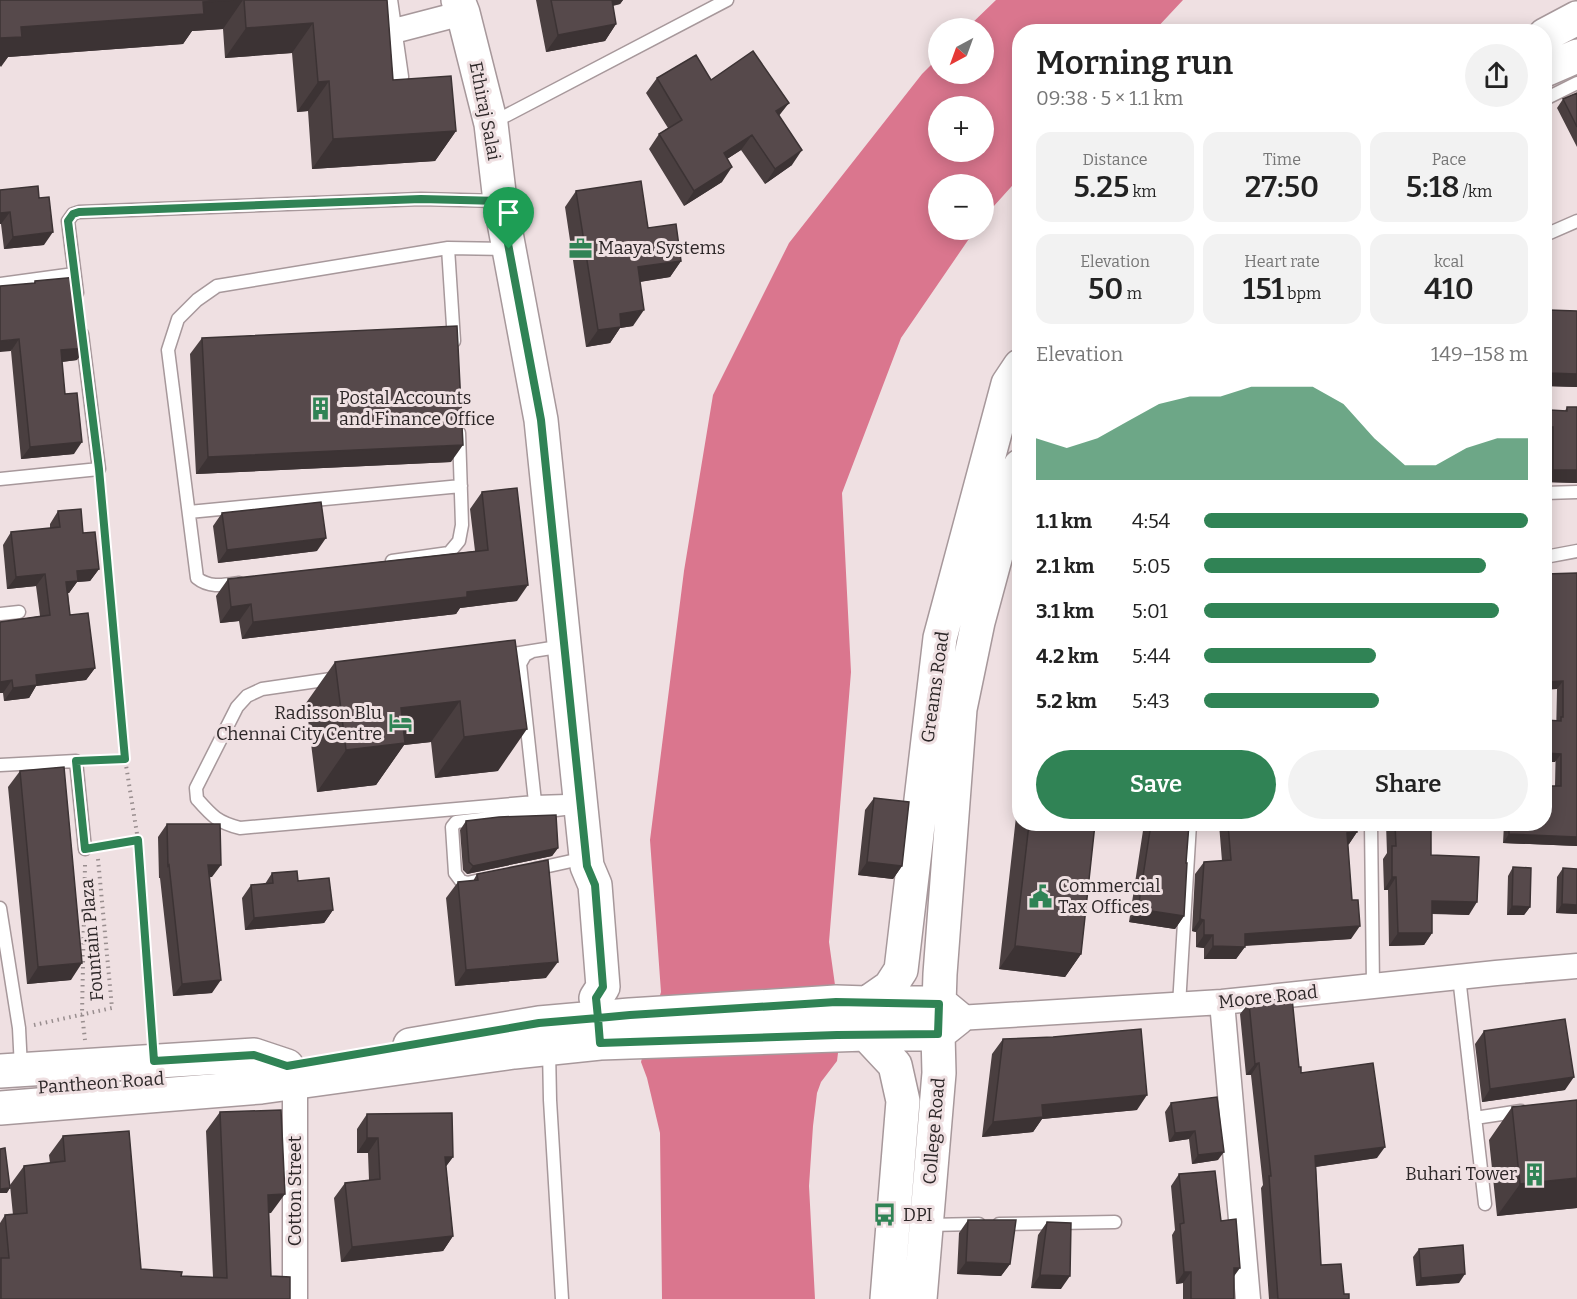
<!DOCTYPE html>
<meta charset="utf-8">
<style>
:root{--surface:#fff;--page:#f2f2f2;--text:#222;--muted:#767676;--accent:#308355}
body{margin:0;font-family:Bitter,serif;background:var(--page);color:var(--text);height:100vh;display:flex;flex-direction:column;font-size:22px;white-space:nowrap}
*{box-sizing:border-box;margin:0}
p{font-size:20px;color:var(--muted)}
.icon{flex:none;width:33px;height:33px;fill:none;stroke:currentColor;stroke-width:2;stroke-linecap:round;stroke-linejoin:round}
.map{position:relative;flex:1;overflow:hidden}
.panel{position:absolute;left:1012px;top:24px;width:540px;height:807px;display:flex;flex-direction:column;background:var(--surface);border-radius:24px;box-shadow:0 3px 15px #0003}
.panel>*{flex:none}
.needle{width:39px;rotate:221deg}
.controls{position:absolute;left:928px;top:18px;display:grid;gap:12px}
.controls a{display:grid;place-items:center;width:66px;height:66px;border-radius:50%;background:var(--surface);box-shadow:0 3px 15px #0003;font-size:30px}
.pin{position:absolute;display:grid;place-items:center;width:51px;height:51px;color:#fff;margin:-62px -26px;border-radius:50% 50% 50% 0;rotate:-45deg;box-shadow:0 0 6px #0007}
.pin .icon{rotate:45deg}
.round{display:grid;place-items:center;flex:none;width:63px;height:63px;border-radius:32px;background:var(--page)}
.headline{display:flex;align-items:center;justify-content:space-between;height:102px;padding:0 24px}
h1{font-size:33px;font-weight:600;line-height:45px}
.stats{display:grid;grid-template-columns:repeat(3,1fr);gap:9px;height:102px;padding:6px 24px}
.stats div{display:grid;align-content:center;border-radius:15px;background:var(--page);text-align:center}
.stats b{font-size:30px;font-weight:600}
.stats small{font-size:16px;font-weight:400}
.stats p{font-size:16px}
.chart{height:168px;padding:12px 24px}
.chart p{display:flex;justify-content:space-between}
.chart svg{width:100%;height:108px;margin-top:6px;fill:var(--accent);opacity:.7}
.primary-button{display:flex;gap:12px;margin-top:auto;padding:12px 24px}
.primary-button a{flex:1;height:69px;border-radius:36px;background:var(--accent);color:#fff;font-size:24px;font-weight:600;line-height:69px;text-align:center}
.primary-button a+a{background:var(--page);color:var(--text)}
ul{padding:0 24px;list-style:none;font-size:20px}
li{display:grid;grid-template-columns:96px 72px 1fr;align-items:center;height:45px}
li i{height:15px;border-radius:8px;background:var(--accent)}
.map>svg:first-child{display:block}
.water{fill:#da768e;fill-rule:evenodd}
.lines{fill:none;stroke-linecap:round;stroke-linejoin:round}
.service-casing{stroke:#a7989b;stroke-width:15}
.minor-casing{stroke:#a7989b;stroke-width:27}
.secondary-casing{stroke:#a7989b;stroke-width:36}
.path{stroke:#998e8f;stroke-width:4;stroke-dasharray:1.5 4.5;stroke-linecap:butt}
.service{stroke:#fff;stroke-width:12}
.minor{stroke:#fff;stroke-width:24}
.secondary{stroke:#fff;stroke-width:33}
.wall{fill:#4a3f40}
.shaded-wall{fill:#3c3334}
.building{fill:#56494b;stroke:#3c3334;stroke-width:1.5}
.route-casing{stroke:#fff;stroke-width:12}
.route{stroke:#308355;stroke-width:8}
.labels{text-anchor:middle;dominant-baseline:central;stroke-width:6;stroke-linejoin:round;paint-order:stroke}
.street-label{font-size:18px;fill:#2d2728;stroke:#efe0e2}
.poi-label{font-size:18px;fill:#2d2728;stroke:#efe0e2;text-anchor:start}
</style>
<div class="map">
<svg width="1577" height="1299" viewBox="0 0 1577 1299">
<rect width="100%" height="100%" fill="#efe0e2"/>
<path class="water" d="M996 0H1183L1154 31 1020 32V177L984 217V184H939V230H975L901 338 842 493 851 672 829 942 835 985 838 1053 837 1061 821 1082 817 1093 813 1126 809 1186 815 1299H662L660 1133 647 1078 641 1062 651 1024 661 992 650 840 684 571 713 395 789 243 922 74 939 57V74H984V28H967ZM939 106H984V152H939Z"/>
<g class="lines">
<defs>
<path id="service" d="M1545 99 1577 83
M492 123 727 0
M1545 235 1577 221
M448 248 454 341
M0 284 74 274
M77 293 68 221 73 214 79 212 421 199 499 201
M0 479 99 469 82 334
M1545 493 1577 492
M189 512 461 486
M1545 557 1577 551
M392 561 449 553 459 541 462 525 459 433
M239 583C224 585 209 588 197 578L168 350 178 319 197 300 217 286 448 248 507 249
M0 614 19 612
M531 652 525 655 520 664 535 802 567 801
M501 656 564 646
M338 678 262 689 247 696 237 707 196 788 197 799C212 816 217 822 240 828L535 802
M0 765 76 761 85 849
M1371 824 1373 986
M535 869 585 858
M476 881 467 883 461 881 455 873 452 827 456 822 581 807
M0 908 19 1028 21 1068
M1459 977 1485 1204
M1179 1005 1190 824
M549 1049 550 1100 562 1299
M1475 1118 1521 1111
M999 1224 1115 1222
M927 1225 979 1224"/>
<path id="minor" d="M385 0 396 77
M390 32 463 13
M1222 1002 1248 1299
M958 1018 1222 1002 1496 973 1577 966
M295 1299V1083"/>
<path id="secondary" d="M458 0 463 13 491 124 500 201 541 420 587 866 595 885 603 987 596 998
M1545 35 1577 18
M1545 70 1577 56
M867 1003 890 987 901 970 940 638 1008 384 1020 366
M410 1045 539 1023 630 1015 836 1002 867 1003H940L958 1018 938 1034H866
M0 1071 254 1055 287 1066
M0 1108 261 1087 514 1052 600 1043 866 1034 895 1065 903 1101 887 1299
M920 1299 939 1073 938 1034 940 974 960 709 978 622 1020 466"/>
</defs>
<use href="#service" class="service-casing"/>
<use href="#minor" class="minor-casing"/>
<use href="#secondary" class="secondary-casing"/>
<path class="path" d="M100 485 125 759
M91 760 125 759 138 840 153 1037
M100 846 138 840
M85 865 82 1014 85 1040
M34 1025 112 1008 98 859"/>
<use href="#service" class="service"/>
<use href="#minor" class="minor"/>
<use href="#secondary" class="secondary"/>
</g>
<path class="wall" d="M0 0H387L393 80 456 131 435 161 312 169 308 111 297 112 292 53 225 58 223 29 192 31 183 44 8 57 1 67Z
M536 0H623L620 4 613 6 616 24 605 41 546 52Z
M657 78 711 80 779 116 792 165 765 184 741 150 727 159 722 182 684 206 649 149 659 134 668 128 646 93Z
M1577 93V147L1557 108 1563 99Z
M0 190 44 245 4 249 1 224H0Z
M576 191 648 228 681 261 670 277 640 282 633 326 620 328 610 343 586 347 565 207Z
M35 281 77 360 62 362 65 394 74 454 21 459 11 351 34 283Z
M1548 310 1577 311V387L1545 386V314Z
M202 338 451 462 196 474 190 354Z
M1567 407 1577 483 1545 482V417L1550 410 1565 411Z
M482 492 517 601 460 608 456 614 242 639 239 621 220 623 216 596 228 579 475 551 470 509Z
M58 511 83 533 99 569 90 581 77 582 69 593H68L70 615 95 668 86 680 36 686 29 698 4 701 3 693H0V622L40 616 36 586 7 589 3 545 11 532 50 528V524Z
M222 513 317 551 218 563 213 526Z
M1577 573V846L1503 843 1504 824H1545L1555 786 1557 689Z
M515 640 498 771 435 778 431 742 404 745 376 785 317 792 306 703 335 662Z
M20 771 71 980 27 984 8 787Z
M1020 781V824H1095L1081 954 1065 977 999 969Z
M874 798 902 866 893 879 858 875 865 810Z
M466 821 558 848 552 856 467 874 463 870 460 830Z
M167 824 212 877H210L212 993 173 996 160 878H159L158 837Z
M1144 824H1189L1186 863 1184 916 1175 929 1129 922Z
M1219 824H1359L1357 826V832L1349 844 1348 845 1351 939 1245 946 1236 959H1204V948L1196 947V932L1192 931 1195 874 1204 862 1222 861Z
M1386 824H1431V855L1469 915 1432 914V933L1424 945 1389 946 1388 890H1384L1383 859 1387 853Z
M1513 867 1530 907 1524 915H1507L1508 876Z
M1563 868 1577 914 1556 913 1557 877Z
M272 873 298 881 333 910 324 923 245 930 242 898 251 885 265 884Z
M477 874 546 978 455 986 446 898 458 882 473 881Z
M1249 1003 1299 1067 1301 1073 1377 1158 1316 1167 1321 1265 1344 1294 1349 1299H1269L1261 1188 1263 1185 1251 1075H1246L1240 1014Z
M1484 1031 1565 1090 1482 1102 1475 1044Z
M1003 1039 1137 1110 1042 1119 1033 1132 982 1137 992 1054Z
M1171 1103 1218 1160 1192 1164 1189 1139 1169 1142 1165 1112Z
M1512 1107 1577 1208 1497 1216 1489 1140Z
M220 1112 271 1213H269L271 1276 290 1299H0V1223L5 1215H13L10 1185 24 1166 50 1163 49 1155 63 1136 141 1269 181 1276 213 1277 206 1131Z
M367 1114 453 1157 446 1166 453 1236 443 1251 341 1262 334 1198 345 1183 369 1180 368 1153H357V1129Z
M1179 1174 1221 1221 1234 1276V1299H1183V1283L1176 1284 1172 1235 1175 1230 1171 1186Z
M968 1220 1010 1264 1001 1276 957 1274 959 1233Z
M1047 1222 1061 1289 1031 1288 1038 1235Z
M1419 1249 1459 1283 1416 1286 1413 1257Z"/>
<path class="shaded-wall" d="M234 0H243L223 29 192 31 183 44 8 57 0 67V38L21 27 203 2Z
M604 0H623L620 4 598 8Z
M313 23 292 53 225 58 246 28Z
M616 24 605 41 546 52 558 35Z
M329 81 308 111 297 112 318 82Z
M789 103 778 117 776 111Z
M456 131 435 161 312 169 333 139Z
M752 135 741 150 713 168 724 153Z
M802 150 792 165 765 184 775 169Z
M732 167 722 182 684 206 694 191Z
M10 212 1 224H0V213Z
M53 232 44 245 4 249 13 237Z
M681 261 670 277 626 284 638 267Z
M1551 288 1545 297V291Z
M644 310 633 326 620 328 610 343 586 347 598 330 620 314Z
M1548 330H1551L1545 338V334Z
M19 339 11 351 0 352V341Z
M86 348 77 360 53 363 61 350Z
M1550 373 1577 374V387L1545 386V380Z
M1550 427H1553L1545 438V433Z
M82 442 74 454 21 459 30 447Z
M463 445 451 462 196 474 208 457Z
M1553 470H1577V483L1545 482V480Z
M326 538 317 551 218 563 227 550Z
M99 569 90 581 77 582 69 593 58 595 66 582 77 571Z
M45 574 36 586 7 589 16 577Z
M528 585 517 601 460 608 456 614 242 639 253 622 467 592Z
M251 604 239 621 220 623 231 607Z
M95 668 86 680 36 686 29 698 4 701 13 688 36 675Z
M12 680 3 693H0V682Z
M1563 681 1557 689 1545 690V682Z
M460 701 431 742 404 745 376 785 317 792 346 750 401 708Z
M527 729 498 771 435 778 464 737Z
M1545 753 1561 754 1555 762H1545Z
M1357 832 1349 844 1338 845 1347 833Z
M1509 834 1577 837V846L1503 843Z
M558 848 552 856 467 874 473 866Z
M867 862 902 866 893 879 858 875Z
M208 865H221L212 877 200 878Z
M1392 877H1396L1388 890H1384Z
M1432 901 1477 902 1469 915 1423 913Z
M1562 904 1577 905V914L1556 913Z
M1512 906 1530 907 1524 915H1507Z
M1138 909 1184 916 1175 929 1129 922Z
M333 910 324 923 245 930 254 918Z
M1200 919 1204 920 1196 932 1192 931Z
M1360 926 1351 939 1236 946 1245 934Z
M1398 933H1432L1424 945 1389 946Z
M1204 935H1213L1204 948 1196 947Z
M1015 946 1081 954 1065 977 999 969Z
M1213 946 1245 947 1236 959H1204Z
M558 962 546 978 455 986 466 970Z
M82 963 71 980 27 984 38 967Z
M221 980 212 993 173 996 182 984Z
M1259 1063 1251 1075H1246L1255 1064Z
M1574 1077 1565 1090 1482 1102 1490 1089Z
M1147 1095 1137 1110 1042 1119 1033 1132 982 1137 993 1122 1042 1105Z
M1195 1131 1189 1139 1169 1142 1175 1133Z
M367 1138H378L368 1153H357Z
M1385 1147 1377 1158 1307 1168 1315 1156Z
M1224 1152 1218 1160 1192 1164 1198 1155Z
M445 1157H453L442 1172Z
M1577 1178V1208L1497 1216 1520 1184Z
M10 1188 7 1193H0V1189Z
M285 1194 271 1213 255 1214 268 1195Z
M453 1236 443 1251 341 1262 352 1247Z
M966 1262 1010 1264 1001 1276 957 1274Z
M1234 1268H1240L1232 1279Z
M1184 1272H1191L1183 1283 1176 1284Z
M1465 1274 1459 1283 1416 1286 1421 1278Z
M1040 1275 1070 1276 1061 1289 1031 1288Z"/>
<path class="building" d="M0 0H234L203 2 204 14 21 27 22 37 0 38Z
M244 0H387L393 80 451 76 456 131 333 139 329 81 318 82 313 23 246 28Z
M551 0H612L616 24 558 35Z
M753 51 789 103 776 111 802 150 775 169 752 135 724 153 732 167 694 191 659 134 682 120 657 78 696 55 711 80Z
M1577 93V127L1563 99Z
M641 181 648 228 676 224 681 261 638 267 644 310 620 314 621 327 598 330 576 191Z
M38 186 39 198 49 197 53 232 13 237 10 212 0 213V190Z
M1545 273 1551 288 1545 291Z
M77 277 86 348 61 350 65 394 77 393 82 442 30 447 19 339 0 341V286L35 283V281Z
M1548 310 1577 311V374L1550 373 1551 330H1548Z
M457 326 463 445 208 457 202 338Z
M1567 407H1577V470H1553V427H1550V410L1567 411Z
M517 488 528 585 467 592V597L253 622 251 604 231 607 228 579 488 550 482 492Z
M321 502 326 538 227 550 222 513Z
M81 509 83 533 95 532 99 569 77 571 78 581 66 582 70 615 88 613 95 668 36 675 37 685 13 688 12 680 0 682V622L50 615 45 574 16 577 11 532 60 527 58 511Z
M1577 573V837L1509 834V824H1545V786H1561V754L1545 753V720L1561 721V717H1563V681L1545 682V574Z
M515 640 527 729 464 737 460 701 401 708 405 743 346 750 335 662Z
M64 767 82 963 38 967 20 771Z
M874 798 909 802 902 866 867 862Z
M556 815 558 848 473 866 469 862 466 821 499 817Z
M167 824H220L221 865H208L221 980 182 984 169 865 168 866Z
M1029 824H1095L1081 954 1015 946Z
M1151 824H1189L1186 863H1187L1184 916 1138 909Z
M1228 824H1357V832L1347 833 1352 900H1358L1360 926 1245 934V947L1213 946V935H1204V920L1200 919 1204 862 1231 860Z
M1395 824H1431V855L1479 857 1477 902 1432 901V933H1398L1396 877H1392V846H1396Z
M548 860 558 962 466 970 458 882 478 880 477 874Z
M1513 867 1531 868 1530 907 1512 906Z
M1563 868 1577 869V905L1562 904Z
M297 871 298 881 329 878 333 910 254 918 251 885 273 883 272 873Z
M1292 998 1299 1067H1301V1073L1373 1063 1385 1147 1315 1156 1321 1265 1341 1264 1344 1294H1349V1299H1278L1269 1176H1271L1259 1063 1255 1064 1249 1003Z
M1565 1019 1574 1077 1490 1089 1484 1031Z
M1141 1029 1147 1095 1042 1105 1043 1117 993 1122 1003 1039 1053 1037Z
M1217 1097 1224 1152 1198 1155 1195 1131 1175 1133 1171 1103Z
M1577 1100V1178L1520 1184 1512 1107Z
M281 1110 285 1194 268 1195 271 1276 290 1277V1299H1V1258H9L5 1215 27 1213 24 1166 65 1161 63 1136 129 1131 141 1269 182 1272 181 1276 227 1278 220 1112Z
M452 1113 453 1157H445L453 1236 352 1247 345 1183 380 1179 378 1138H367V1114Z
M5 1148 10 1188 0 1189V1149Z
M1215 1171 1221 1221 1236 1219 1240 1268H1234V1299H1191V1272H1184L1180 1224 1184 1223 1179 1174Z
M968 1220H1016L1010 1264 966 1262Z
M1047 1222 1071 1223 1070 1276 1040 1275Z
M1463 1245 1465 1274 1421 1278 1419 1249Z"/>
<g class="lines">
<defs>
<path id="route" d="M509 249 500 201 421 199 79 212 73 214 68 221 99 469 125 759 76 761 85 849 138 840 154 1061 254 1055 287 1066 539 1023 598 1018 600 1043 837 1035 938 1034 939 1004 836 1002 630 1015 598 1018 596 998 603 987 595 885 587 866 541 420 509 249"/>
</defs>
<use href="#route" class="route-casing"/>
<use href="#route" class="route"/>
</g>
<defs>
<symbol id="office-bare" viewBox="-9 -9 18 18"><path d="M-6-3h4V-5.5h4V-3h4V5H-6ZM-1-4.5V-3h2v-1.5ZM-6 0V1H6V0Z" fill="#308355" stroke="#efe0e2" stroke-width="2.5" paint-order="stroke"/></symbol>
<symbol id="building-bare" viewBox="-9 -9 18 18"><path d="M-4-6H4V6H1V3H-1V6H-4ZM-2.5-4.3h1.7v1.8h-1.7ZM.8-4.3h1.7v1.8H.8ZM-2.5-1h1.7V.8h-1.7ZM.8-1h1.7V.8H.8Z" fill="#308355" stroke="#efe0e2" stroke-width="2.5" paint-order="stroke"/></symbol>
<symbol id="hotel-bare" viewBox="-9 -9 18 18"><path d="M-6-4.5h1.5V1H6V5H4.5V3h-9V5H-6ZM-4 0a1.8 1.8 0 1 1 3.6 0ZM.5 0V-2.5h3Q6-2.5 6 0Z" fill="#308355" stroke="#efe0e2" stroke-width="2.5" paint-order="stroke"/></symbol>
<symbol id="civic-bare" viewBox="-9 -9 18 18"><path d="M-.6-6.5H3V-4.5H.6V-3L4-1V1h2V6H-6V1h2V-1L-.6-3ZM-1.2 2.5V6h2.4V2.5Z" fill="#308355" stroke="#efe0e2" stroke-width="2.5" paint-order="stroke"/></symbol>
<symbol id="bus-bare" viewBox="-9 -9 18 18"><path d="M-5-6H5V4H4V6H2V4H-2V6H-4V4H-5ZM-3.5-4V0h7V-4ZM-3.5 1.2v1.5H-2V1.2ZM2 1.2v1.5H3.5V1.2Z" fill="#308355" stroke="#efe0e2" stroke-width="2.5" paint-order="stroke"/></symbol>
</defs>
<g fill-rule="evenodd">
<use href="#office-bare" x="564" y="232" width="33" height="33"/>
<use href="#building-bare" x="304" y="392" width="33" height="33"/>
<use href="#hotel-bare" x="384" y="706" width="33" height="33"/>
<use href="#civic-bare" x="1024" y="880" width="33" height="33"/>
<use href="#building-bare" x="1518" y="1158" width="33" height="33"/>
<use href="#bus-bare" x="868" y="1198" width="33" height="33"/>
</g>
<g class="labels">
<g class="street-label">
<text transform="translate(485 111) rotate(79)">Ethiraj Salai</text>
<text transform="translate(935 687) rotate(-82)">Greams Road</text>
<text transform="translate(92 940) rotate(-95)">Fountain Plaza</text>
<text transform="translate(1268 997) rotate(-6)">Moore Road</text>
<text transform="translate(101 1083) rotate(-4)">Pantheon Road</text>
<text transform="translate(934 1131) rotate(-85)">College Road</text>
<text transform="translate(295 1191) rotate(-90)">Cotton Street</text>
</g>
<g class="poi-label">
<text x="598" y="248">Maaya Systems</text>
<text x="339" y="398">Postal Accounts<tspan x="339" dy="21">and Finance Office</tspan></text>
<text x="382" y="713" text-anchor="end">Radisson Blu<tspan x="382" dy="21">Chennai City Centre</tspan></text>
<text x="1058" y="886">Commercial<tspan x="1058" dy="21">Tax Offices</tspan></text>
<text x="1517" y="1174" text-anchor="end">Buhari Tower</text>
<text x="903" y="1215">DPI</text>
</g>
</g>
</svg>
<div class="controls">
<a><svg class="needle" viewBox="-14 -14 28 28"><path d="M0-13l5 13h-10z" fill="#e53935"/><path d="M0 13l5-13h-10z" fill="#767676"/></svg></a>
<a>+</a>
<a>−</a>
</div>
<div class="pin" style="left:509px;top:249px;background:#1e9e55"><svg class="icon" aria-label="arrive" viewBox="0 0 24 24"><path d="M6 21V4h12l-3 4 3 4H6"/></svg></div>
<section class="panel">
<div class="headline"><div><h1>Morning run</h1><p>09:38 · 5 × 1.1 km</p></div><a class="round"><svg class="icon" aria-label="share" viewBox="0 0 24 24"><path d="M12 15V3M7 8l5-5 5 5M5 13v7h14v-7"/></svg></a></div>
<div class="stats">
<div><p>Distance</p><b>5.25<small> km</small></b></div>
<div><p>Time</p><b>27:50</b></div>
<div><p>Pace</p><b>5:18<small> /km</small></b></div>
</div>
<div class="stats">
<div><p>Elevation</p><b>50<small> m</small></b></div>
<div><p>Heart rate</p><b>151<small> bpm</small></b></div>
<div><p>kcal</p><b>410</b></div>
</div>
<div class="chart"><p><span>Elevation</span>149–158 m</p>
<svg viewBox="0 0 160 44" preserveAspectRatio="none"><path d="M0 44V27L10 31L20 27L30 20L40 13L50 10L60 10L70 6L80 6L90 6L100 13L110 27L120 38L130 38L140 31L150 27L160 27V44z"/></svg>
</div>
<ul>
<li><b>1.1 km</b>4:54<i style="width:100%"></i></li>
<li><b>2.1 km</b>5:05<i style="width:87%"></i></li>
<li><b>3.1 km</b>5:01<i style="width:91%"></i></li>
<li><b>4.2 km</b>5:44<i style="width:53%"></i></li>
<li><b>5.2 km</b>5:43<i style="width:54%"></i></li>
</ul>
<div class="primary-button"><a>Save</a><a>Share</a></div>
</section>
</div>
